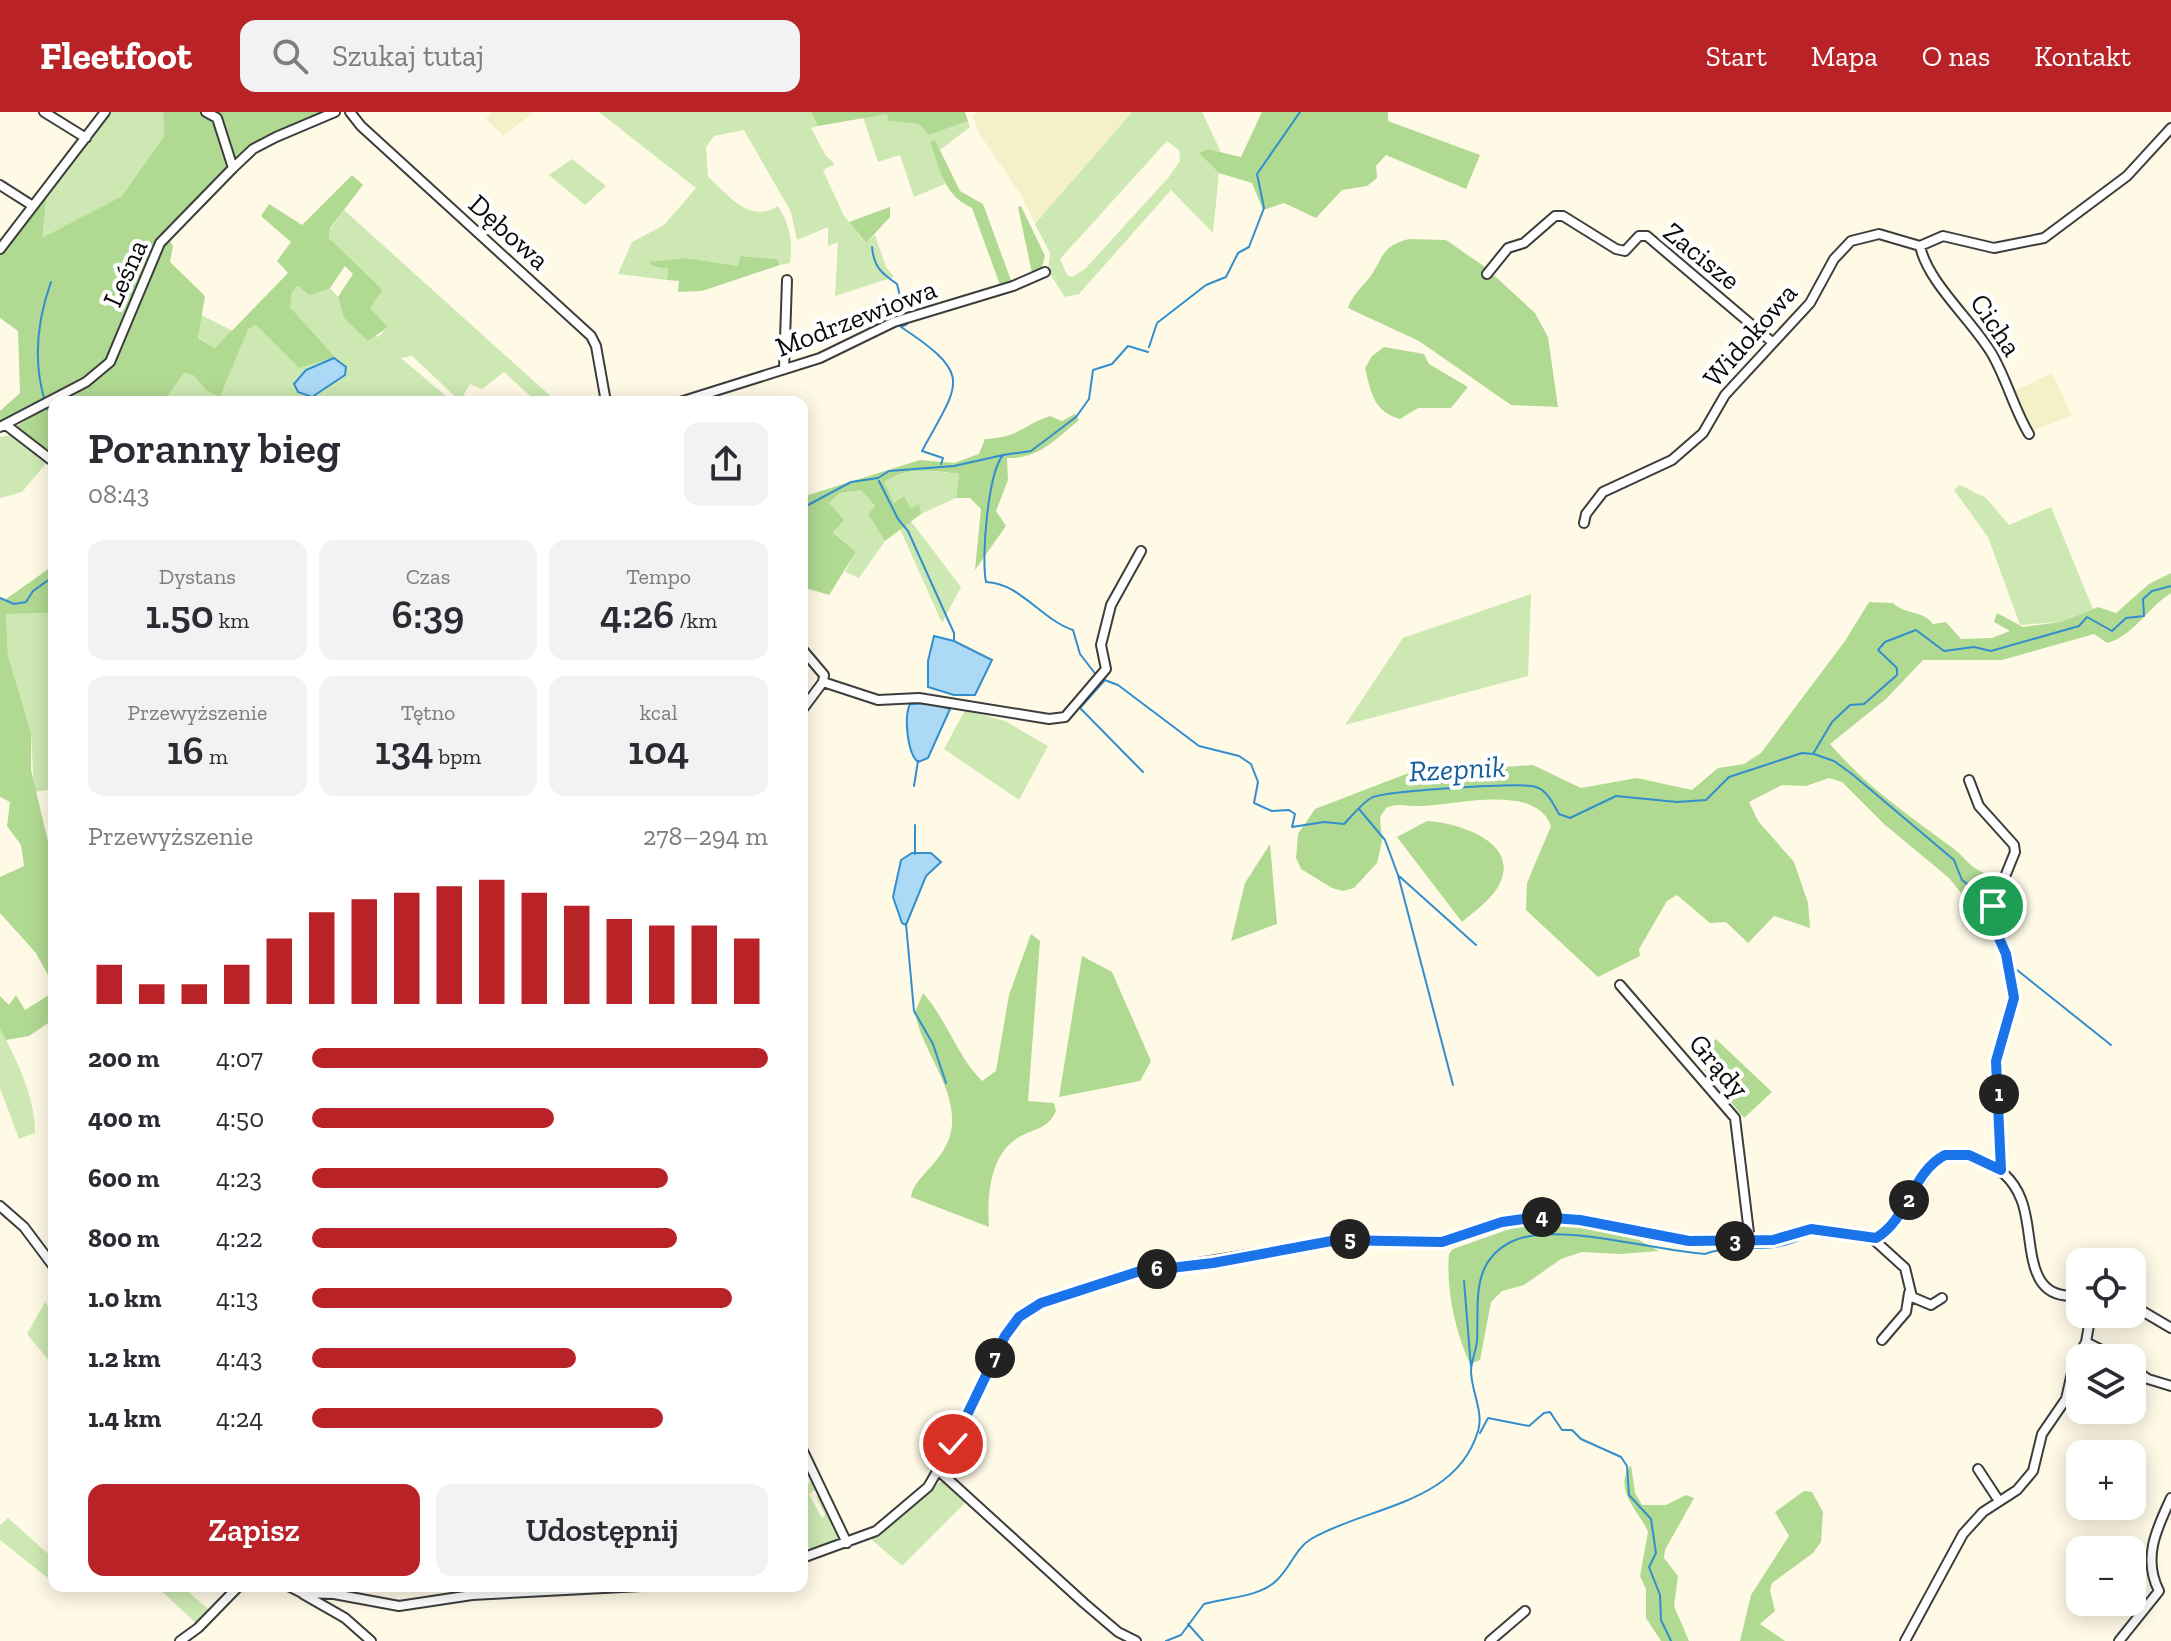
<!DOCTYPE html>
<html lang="pl">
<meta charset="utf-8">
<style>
:root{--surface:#fff;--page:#f2f2f3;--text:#2b2b33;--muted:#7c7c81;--accent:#b92328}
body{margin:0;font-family:"Zilla Slab",serif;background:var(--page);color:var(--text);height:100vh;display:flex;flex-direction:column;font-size:30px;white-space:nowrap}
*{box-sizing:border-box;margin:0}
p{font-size:26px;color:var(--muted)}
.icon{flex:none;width:44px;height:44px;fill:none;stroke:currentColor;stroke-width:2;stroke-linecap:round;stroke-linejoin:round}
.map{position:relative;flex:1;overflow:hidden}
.drawer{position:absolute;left:48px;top:284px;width:760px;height:1196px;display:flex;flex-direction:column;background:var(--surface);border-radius:16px;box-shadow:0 4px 20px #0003}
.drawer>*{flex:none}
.fabs{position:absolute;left:2066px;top:1136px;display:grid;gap:16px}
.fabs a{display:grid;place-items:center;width:80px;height:80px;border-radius:16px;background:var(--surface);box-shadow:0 4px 20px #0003;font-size:40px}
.pin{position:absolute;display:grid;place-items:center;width:68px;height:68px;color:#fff;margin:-34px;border:4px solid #fff;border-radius:50%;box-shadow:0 2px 8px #0007}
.km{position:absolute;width:40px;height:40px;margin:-20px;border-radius:50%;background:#222;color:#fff;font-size:22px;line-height:40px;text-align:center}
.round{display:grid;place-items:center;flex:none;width:84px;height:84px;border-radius:16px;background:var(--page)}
.summary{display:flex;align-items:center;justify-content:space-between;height:136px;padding:0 40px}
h1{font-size:44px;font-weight:600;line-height:60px}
.metrics{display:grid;grid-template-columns:repeat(3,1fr);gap:12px;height:136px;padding:8px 40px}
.metrics div{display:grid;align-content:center;border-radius:16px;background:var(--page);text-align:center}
.metrics b{font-size:40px;font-weight:600}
.metrics small{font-size:22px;font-weight:400}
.metrics p{font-size:22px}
.chart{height:224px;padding:16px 40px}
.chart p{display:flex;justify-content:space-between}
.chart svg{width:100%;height:144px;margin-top:8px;stroke:var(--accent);stroke-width:6}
.cta{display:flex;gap:16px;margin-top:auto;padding:16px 40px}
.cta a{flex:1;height:92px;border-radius:16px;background:var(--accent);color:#fff;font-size:32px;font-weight:600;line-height:92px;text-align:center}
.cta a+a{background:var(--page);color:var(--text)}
ul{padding:0 40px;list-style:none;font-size:26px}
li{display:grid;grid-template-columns:128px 96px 1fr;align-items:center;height:60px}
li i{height:20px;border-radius:10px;background:var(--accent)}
header{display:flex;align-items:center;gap:48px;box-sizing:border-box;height:112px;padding:0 40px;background:var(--accent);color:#fff}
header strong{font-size:38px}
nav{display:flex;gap:44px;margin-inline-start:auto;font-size:28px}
.search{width:560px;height:72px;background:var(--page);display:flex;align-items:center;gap:20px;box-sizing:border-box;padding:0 28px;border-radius:16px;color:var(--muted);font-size:30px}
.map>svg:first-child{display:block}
.farmland{fill:#f4f0c8}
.green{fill:#cde8b2;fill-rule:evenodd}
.forest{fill:#b0d991}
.water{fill:#acd9f6;stroke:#338ecd;stroke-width:2}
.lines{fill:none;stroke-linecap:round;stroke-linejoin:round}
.stream{stroke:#338ecd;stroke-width:2}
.minor-casing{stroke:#3d3d3d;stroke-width:12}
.minor{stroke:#fff;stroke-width:8}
.route-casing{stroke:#fff;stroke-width:16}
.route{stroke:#1a73e8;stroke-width:10}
.labels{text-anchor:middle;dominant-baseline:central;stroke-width:8;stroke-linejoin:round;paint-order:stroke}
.street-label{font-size:28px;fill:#0a0a0a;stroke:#fff}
.water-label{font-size:30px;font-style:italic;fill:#155e9a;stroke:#fff}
</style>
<header>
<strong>Fleetfoot</strong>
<div class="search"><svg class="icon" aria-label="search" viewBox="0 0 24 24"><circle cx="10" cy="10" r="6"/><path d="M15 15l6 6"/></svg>Szukaj tutaj</div>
<nav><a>Start</a><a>Mapa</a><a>O nas</a><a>Kontakt</a></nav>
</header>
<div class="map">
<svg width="2171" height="1529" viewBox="0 0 2171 1529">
<rect width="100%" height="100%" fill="#fffae6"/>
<path class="farmland" d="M492 0H534L503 24 486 7Z
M976 0H1132L1035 112 1021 83 980 23 972 4Z
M2052 261 2072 304 2030 319 2015 279Z"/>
<path class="green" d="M108 0H163L164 24 122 84 41 127 47 82Z
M599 0H811L818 14 811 16 826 44 835 52 823 58 843 102 865 131 875 123 886 155 894 165 835 184 838 130 828 134V115L797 128 791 100 744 18 714 24 706 35 708 65C730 84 749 112 778 94 790 114 793 128 790 151L780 153 777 147 740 144 738 154 686 146 651 154 668 157 667 168 618 162 632 130 664 113 696 76Z
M1132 0H1202L1221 40 1207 37 1200 41 1219 61 1213 121 1171 78 1079 182 1065 185 1048 159 1050 141 1035 112ZM1167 29 1179 38 1180 49 1168 66 1085 157 1072 165 1067 163 1060 147Z
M887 2 890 9 919 12 929 23 968 9 970 15 940 38 935 29 930 30 945 72 914 85 900 43 878 50 863 5Z
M572 47 606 74 585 93 549 63Z
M344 98 557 290H537L504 260 482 277 470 272 460 289 412 244 401 246 453 290H163L184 261 193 263 207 279 220 285 248 216 256 213 299 256 334 244 290 195 292 180 299 174 330 176 338 185 344 206 378 225 388 215 370 196 383 178 329 126 330 117Z
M201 203 233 219 215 236 198 225Z
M11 323 48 349 22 380 0 386V325Z
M922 358 959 362 956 386 921 402 919 392 910 396 894 391 883 370 894 363Z
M1960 373 1986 386 2009 413 2051 395 2093 497 2061 510 2020 513 1988 425 1954 378Z
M861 378 875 394 868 402 885 429 859 466 845 460 856 440 833 419 829 391 840 381Z
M910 408 961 475 942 511 900 417Z
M1531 482 1528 564 1345 613 1403 526Z
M54 501V677L34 680 31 620 8 544 6 502Z
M965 598 1005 609 1048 634 1019 688 944 637Z
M0 916C17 949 35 984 35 1021L19 1027 0 976Z
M45 1190 54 1202V1255L27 1222Z
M944 1367 967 1389 902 1454 870 1426 899 1406Z
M814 1368 818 1376 809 1382 822 1406 825 1403 816 1385 823 1382 839 1428 811 1440 802 1423V1374Z
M8 1406 54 1447V1471L0 1428V1413Z
M156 1474H182L209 1498 196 1511Z"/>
<path class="forest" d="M163 0H202L215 7 229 52 158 126 107 247 84 269 0 311V299L20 281 18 219 0 206V140L47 82 42 126 122 84 164 24Z
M210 0H328L274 20 232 49Z
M811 0H965L968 9 929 23 919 12 889 9 887 2 818 14Z
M1262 0H1388V9L1480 43 1466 77 1386 43 1376 54 1377 66 1367 74 1342 78 1316 106 1284 91 1263 98 1252 71 1219 61 1199 41 1207 37 1241 45Z
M935 28 960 79 983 92 1012 171 1000 173 972 96C944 84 940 57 930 30Z
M352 63 363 73 330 116 329 126 383 178 370 196 388 215 368 229 344 206 338 185 353 162 345 154 330 176 310 183 298 174 292 180 290 195 335 245 299 256 256 213 248 217 220 285 207 279 193 263 184 261 163 290H55L112 251 168 126 173 134 170 150 205 184 198 226 215 236 288 161 277 149 291 130 261 104 269 92 302 113Z
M1021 94 1045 144 1041 158 1032 161 1018 95Z
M890 95V105L866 131 849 110Z
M1409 127 1446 128 1485 155 1535 201 1548 225 1558 295 1511 293 1419 229 1348 196C1353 182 1361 176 1370 165 1384 145 1381 134 1409 127Z
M740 144 777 147 780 153 702 179 678 180 679 169 667 168 668 157 651 154 650 150 686 146 738 154Z
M1384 235 1424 242 1429 252 1468 275 1451 296H1418L1400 307C1374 300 1371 281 1365 256L1372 244Z
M54 291V347L18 319 17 314Z
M1075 302 1079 308C1056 327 1039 347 1007 346L1008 368 996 399 1006 414 975 458 981 397 970 386H956L959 362C933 359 907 354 884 370L894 391 904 384 910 396 919 392 921 402 885 429 868 402 875 394 861 378 840 381 829 391 844 408 833 420 856 440 829 483 802 475V464L807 461 802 458V385L920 348 954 351 979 342 985 327C1020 325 1021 314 1050 304L1062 309Z
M54 453V501L6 502 8 544 31 620V658L50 738 54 874 36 841 0 801V765L24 754 21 733 7 714 10 690 0 685V486L6 487Z
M2171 461V481C2147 496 2134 524 2107 531L2094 522 2002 548H1923L1886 587 1830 632C1867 675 1904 700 1950 734 1971 749 1965 755 1995 765L1998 774 1985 796 1995 819 1984 826 1978 821 1966 787 1949 766 1884 712 1842 670 1829 666 1806 674 1782 673 1749 690 1758 709 1794 750 1808 791 1810 816 1774 804 1748 831 1726 810 1710 811 1677 783 1667 789 1639 837 1640 844 1598 865 1526 798 1527 771 1551 714C1535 669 1450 695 1416 694 1404 694 1398 691 1386 696L1380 705 1382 729 1377 751 1354 776 1343 779 1332 776 1301 757 1296 746 1298 722 1315 697 1406 662 1533 653 1581 676 1637 666 1692 678 1718 656 1744 652 1761 641 1845 529 1869 490 1893 491C1905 503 1923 498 1933 512L1946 510 1961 527 1992 526 2010 519 1994 510 1997 501 2023 515 2061 510 2098 495 2116 501 2149 472Z
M1427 709C1452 710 1511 726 1503 762 1499 783 1477 797 1462 810L1397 725Z
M1270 732 1277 812 1231 829 1245 771Z
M1031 822 1040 829 1028 989 1054 991 1056 999C1047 1019 1032 1016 1016 1027 989 1045 987 1087 989 1115L911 1085C913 1066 942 1051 950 1024 962 981 921 940 915 900L923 881C947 908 957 944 982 969L996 959 1009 883Z
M1082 844 1112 860 1151 949 1140 969 1059 985Z
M54 880V907L29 924 6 928 0 916V884L9 893 16 883 25 898Z
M1716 927 1772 980 1744 1006 1695 946Z
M1563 1112 1639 1128 1659 1139 1620 1142 1582 1140 1561 1147 1524 1173 1502 1179 1491 1190 1480 1248 1470 1252C1455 1219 1446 1178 1449 1142L1453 1137 1521 1113Z
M1631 1353 1635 1381 1642 1393H1666L1686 1383 1694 1386 1665 1438 1664 1446 1678 1464 1674 1494 1689 1529H1661L1646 1506V1477L1640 1464 1648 1420C1639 1398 1612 1378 1631 1353Z
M1804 1379 1812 1380 1823 1400 1821 1430 1813 1441 1772 1471 1770 1478 1775 1499 1760 1512 1785 1529H1740L1751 1483 1789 1424 1775 1400Z"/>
<path class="water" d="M334 246 346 255 345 263 312 285 298 280 294 272 306 258Z
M934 524 954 529 992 548 975 583H954L928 575V549Z
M931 591 950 597 928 646 918 650C907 641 904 604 910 592Z
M912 741H931L941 750 926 764 906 813 902 811 893 785 901 748Z"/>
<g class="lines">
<path class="stream" d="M872 135C874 155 881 161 897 172L905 204
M907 212 901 215C975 264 959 270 922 339L943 346 941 352
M1149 235 1157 211 1206 173 1226 165 1238 141 1249 135 1264 96 1257 62 1300 0
M44 286C33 247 37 209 51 170
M47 294 54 314
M1003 343 1031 339 1076 305 1089 287 1093 258 1112 252 1128 234 1148 240
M879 369 898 407 908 419 954 521V528
M802 392 808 393 851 370 878 366 889 359 954 354 1003 343C988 361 981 445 986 470 1020 471 1042 508 1073 518L1080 542 1097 564
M0 486 14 492 26 490 33 479 54 464
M1102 567 1118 573 1199 634 1239 644 1251 652 1258 670 1254 691 1272 699 1289 698 1295 702 1292 715 1324 710 1344 712C1352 704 1361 692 1371 686 1382 679 1523 670 1536 675 1548 679 1553 692 1559 702L1570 706 1616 684 1677 690 1706 688 1729 665 1802 641 1813 642 1832 610 1850 593 1864 592 1897 563V556L1878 538 1885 530 1916 518 1944 539 1974 535 1991 539 2079 514 2087 505 2112 519 2126 506 2144 504 2143 487 2152 479 2171 474
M1104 569 1080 596 1143 660
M1814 642 1834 649 1852 662 1954 748 1962 768 1980 782 1987 815 2002 845
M914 674 918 649
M1359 697 1385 728 1398 763 1453 973
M915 742V713
M1399 764 1476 833
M906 812 914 899 933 932 946 971
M2012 854 2111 933
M1464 1169 1471 1255
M1480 1321 1488 1306 1529 1314 1544 1301 1550 1300 1562 1318H1572L1581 1327 1621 1345 1627 1354 1629 1383 1651 1407 1656 1441 1649 1455 1660 1483 1661 1508 1671 1529
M1188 1512 1203 1529
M1166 1529 1181 1523 1204 1492C1226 1485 1259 1486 1277 1468 1290 1456 1296 1436 1311 1427 1367 1394 1456 1393 1478 1319 1484 1300 1471 1278 1471 1259 1471 1250 1476 1239 1477 1229 1479 1190 1470 1149 1513 1129 1556 1109 1655 1139 1705 1142 1738 1129 1772 1145 1807 1124"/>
<defs>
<path id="minor" d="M44 0 86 26
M206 0 217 6 233 56
M350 0 361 14 591 224 596 234 606 290
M0 73 33 94
M1920 134C1928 171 1972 208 1992 242 2007 268 2014 297 2029 322
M0 137 105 0
M1487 162 1508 136 1524 131 1555 104H1563L1616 137 1625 139 1639 124H1647L1772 230
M784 257 787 168
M680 290 820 246 894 210 1013 174 1045 160
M6 313 54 350
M0 315 86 270 110 250 160 131 233 56 253 37 276 25 335 0
M1584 411 1586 402 1603 380 1672 348 1703 321 1725 283 1810 191 1834 147 1851 129 1879 122 1920 134 1943 124 1994 136 2044 126 2127 64 2171 16
M802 537 824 563 823 570 878 588 919 586 1049 607 1065 605 1106 557 1101 533 1111 493 1141 439
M802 598 823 570
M1969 668 1979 694 2014 733 2015 740 1993 794 1991 808 2006 842 2014 886 1996 949 2001 1058
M1620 873 1735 1006 1750 1129
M0 1094 24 1115 54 1155
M1872 1126 1905 1156 1912 1185 1931 1193 1942 1186
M2132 1193 2171 1216
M1882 1228 1906 1200 1909 1181
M2086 1230 2118 1246
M2132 1256 2148 1267 2171 1274
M802 1337 847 1431
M1978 1357 1999 1389
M939 1359 1084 1491 1118 1520 1136 1529
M802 1446 876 1419 928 1375 953 1332 1005 1224 1019 1205 1041 1191 1119 1164 1337 1128 1442 1130 1502 1110 1538 1105 1580 1108 1689 1129 1773 1128 1811 1117 1876 1126 1892 1114 1935 1048C1949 1040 1962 1041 1977 1046 1996 1053 2013 1066 2021 1087 2036 1122 2020 1192 2080 1183
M288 1474 302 1481 334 1482 399 1494 472 1483 642 1474
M303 1482 345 1506 371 1529
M180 1529 198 1516 239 1474
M1490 1529 1525 1499
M1905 1529 1963 1422 1983 1400 2017 1378 2033 1359 2042 1322 2066 1287 2074 1252 2086 1230 2091 1202
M2119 1529 2159 1479C2142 1446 2157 1416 2171 1386"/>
</defs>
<use href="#minor" class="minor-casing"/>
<use href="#minor" class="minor"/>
</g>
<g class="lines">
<defs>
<path id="route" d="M953 1332 1005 1224 1019 1205 1041 1191 1137 1160 1213 1151 1337 1128 1442 1130 1502 1110 1538 1105 1580 1108 1689 1129 1773 1128 1811 1117 1876 1126C1909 1106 1912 1060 1945 1043H1969L2001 1058 1996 949 2014 886 2006 842 1991 808 1993 794"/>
</defs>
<use href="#route" class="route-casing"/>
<use href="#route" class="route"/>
</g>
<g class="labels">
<g class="street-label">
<text transform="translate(509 120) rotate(42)">Dębowa</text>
<text transform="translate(1702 144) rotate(39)">Zacisze</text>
<text transform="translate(125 161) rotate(-66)">Leśna</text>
<text transform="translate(856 206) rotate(-21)">Modrzewiowa</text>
<text transform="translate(1996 213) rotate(56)">Cicha</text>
<text transform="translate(1750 223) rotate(-49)">Widokowa</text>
<text transform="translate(1719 954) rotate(49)">Grądy</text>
</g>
<g class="water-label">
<text transform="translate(1457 657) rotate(-3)">Rzepnik</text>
</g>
</g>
</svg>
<div class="fabs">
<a><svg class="icon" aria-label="locate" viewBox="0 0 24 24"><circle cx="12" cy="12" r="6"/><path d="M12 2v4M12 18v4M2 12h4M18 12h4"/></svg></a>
<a><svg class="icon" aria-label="layers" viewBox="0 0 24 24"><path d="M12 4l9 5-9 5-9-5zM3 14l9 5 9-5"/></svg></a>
<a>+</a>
<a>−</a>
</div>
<div class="pin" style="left:1993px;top:794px;background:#1e9e55"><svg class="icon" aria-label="arrive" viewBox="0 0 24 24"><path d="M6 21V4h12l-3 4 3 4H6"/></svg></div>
<div class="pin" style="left:953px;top:1332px;background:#d93025"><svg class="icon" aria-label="check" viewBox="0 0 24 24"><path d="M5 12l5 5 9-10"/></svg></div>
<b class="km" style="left:1999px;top:982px">1</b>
<b class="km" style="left:1909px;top:1088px">2</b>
<b class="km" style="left:1735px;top:1129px">3</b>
<b class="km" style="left:1542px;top:1105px">4</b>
<b class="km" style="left:1350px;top:1127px">5</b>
<b class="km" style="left:1157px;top:1157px">6</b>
<b class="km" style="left:995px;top:1246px">7</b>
<section class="drawer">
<div class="summary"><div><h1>Poranny bieg</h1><p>08:43</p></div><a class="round"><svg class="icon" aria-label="share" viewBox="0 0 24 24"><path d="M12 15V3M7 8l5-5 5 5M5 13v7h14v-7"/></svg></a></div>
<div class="metrics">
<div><p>Dystans</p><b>1.50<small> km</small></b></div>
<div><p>Czas</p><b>6:39</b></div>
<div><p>Tempo</p><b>4:26<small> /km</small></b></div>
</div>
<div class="metrics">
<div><p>Przewyższenie</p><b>16<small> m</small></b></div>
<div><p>Tętno</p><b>134<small> bpm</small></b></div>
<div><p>kcal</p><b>104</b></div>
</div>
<div class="chart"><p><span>Przewyższenie</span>278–294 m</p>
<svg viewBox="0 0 160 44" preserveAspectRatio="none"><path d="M5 44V32M15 44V38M25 44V38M35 44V32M45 44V24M55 44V16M65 44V12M75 44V10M85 44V8M95 44V6M105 44V10M115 44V14M125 44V18M135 44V20M145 44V20M155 44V24"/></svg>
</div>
<ul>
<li><b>200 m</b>4:07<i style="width:100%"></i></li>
<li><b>400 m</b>4:50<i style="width:53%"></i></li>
<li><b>600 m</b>4:23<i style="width:78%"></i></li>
<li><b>800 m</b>4:22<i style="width:80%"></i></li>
<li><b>1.0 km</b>4:13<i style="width:92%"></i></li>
<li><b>1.2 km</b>4:43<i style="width:58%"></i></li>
<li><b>1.4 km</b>4:24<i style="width:77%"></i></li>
</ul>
<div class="cta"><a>Zapisz</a><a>Udostępnij</a></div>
</section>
</div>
